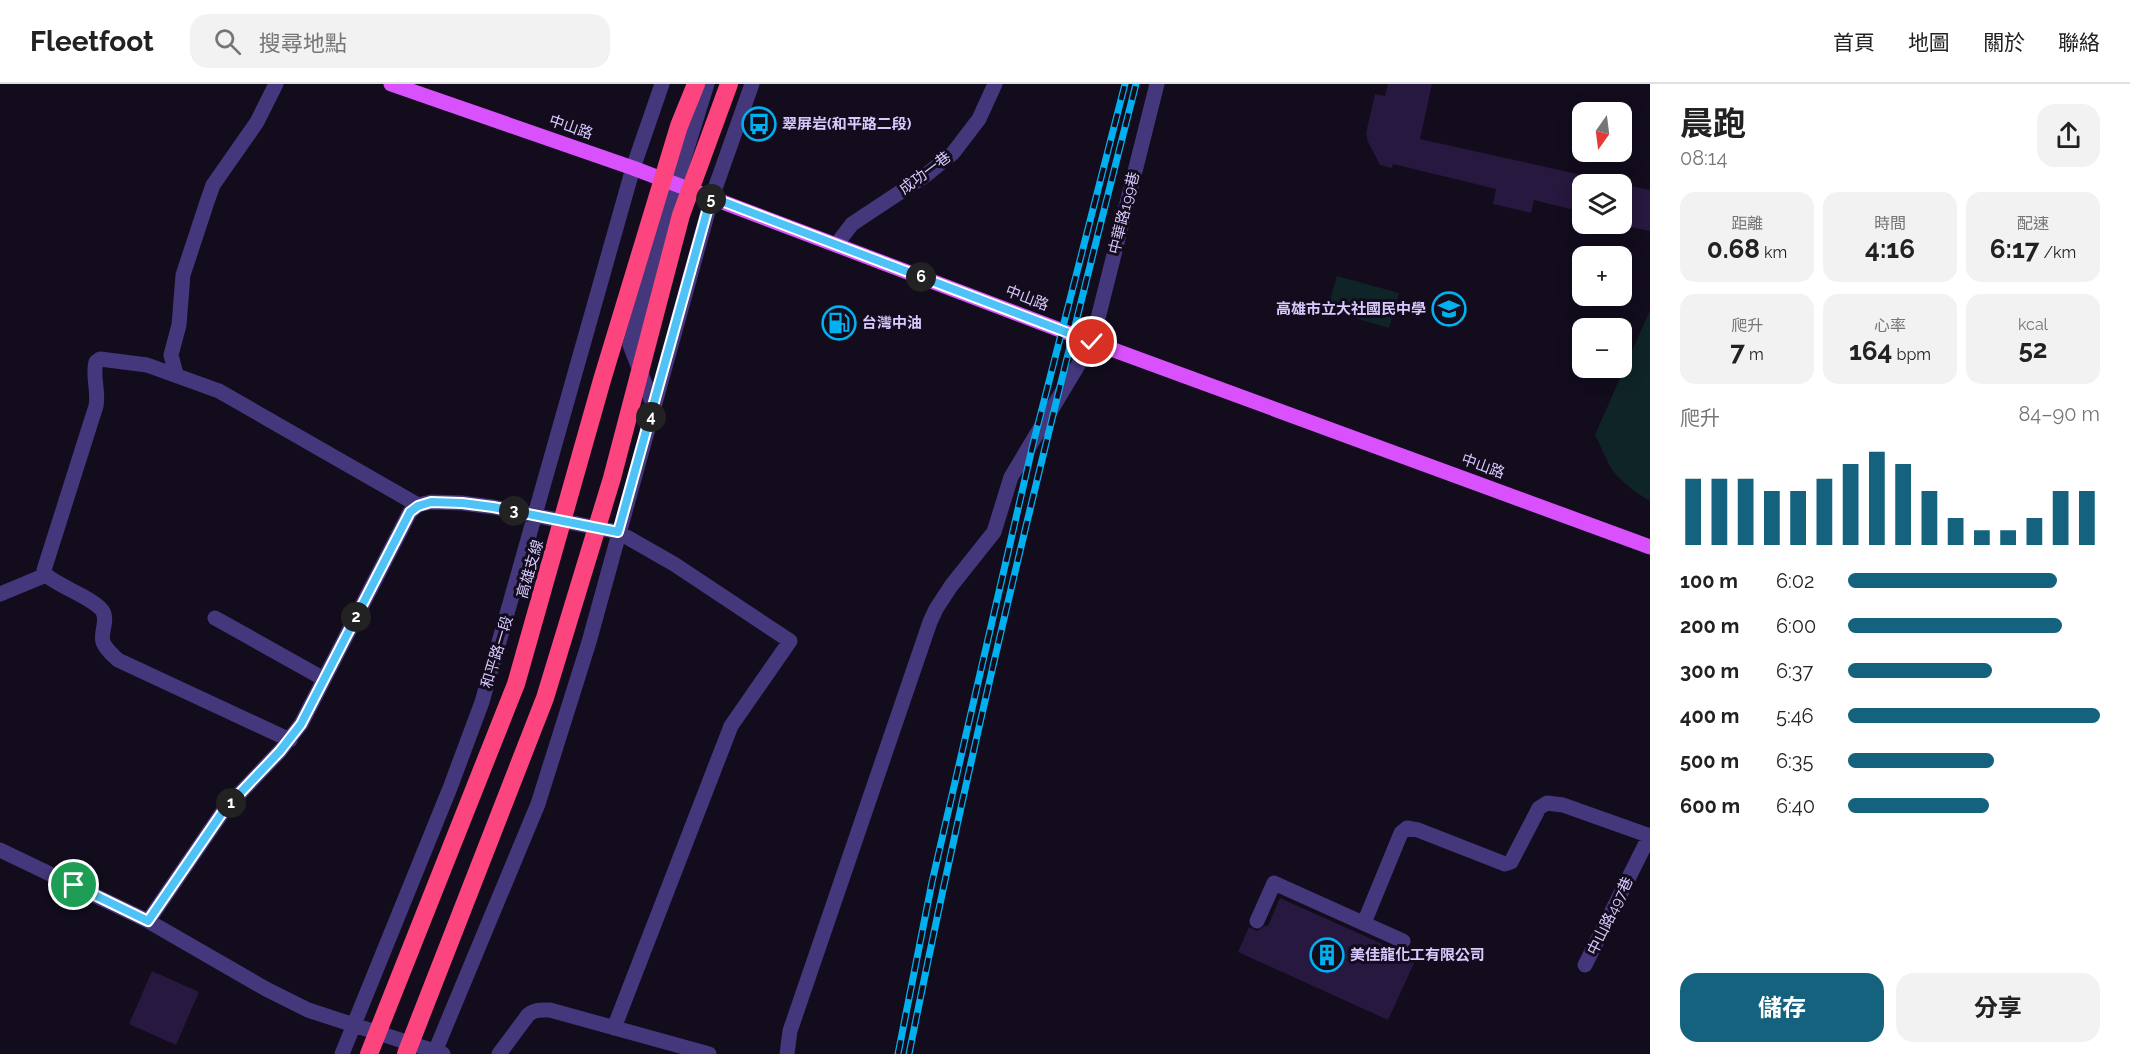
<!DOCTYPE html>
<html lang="zh-TW">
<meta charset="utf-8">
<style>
:root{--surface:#fff;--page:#f2f2f2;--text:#222;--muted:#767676;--line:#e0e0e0;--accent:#14627e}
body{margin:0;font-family:Raleway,"Noto Sans TC",sans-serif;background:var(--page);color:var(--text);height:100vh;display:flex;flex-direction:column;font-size:22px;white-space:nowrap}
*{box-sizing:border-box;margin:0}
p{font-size:20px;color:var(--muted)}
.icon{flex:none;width:33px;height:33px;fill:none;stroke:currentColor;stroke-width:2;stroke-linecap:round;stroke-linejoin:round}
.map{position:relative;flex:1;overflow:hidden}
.sheet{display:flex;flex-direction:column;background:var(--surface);width:480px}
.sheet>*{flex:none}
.needle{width:39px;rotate:194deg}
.fabs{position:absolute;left:1572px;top:18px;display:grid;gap:12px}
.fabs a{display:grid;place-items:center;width:60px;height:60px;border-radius:12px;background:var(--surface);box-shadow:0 3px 15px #0003;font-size:30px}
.pin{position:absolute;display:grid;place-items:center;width:51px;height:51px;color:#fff;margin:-26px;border:3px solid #fff;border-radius:50%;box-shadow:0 2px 6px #0007}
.km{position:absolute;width:30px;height:30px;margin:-15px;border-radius:50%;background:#222;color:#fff;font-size:16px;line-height:30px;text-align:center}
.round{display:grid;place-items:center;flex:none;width:63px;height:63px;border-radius:18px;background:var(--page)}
.head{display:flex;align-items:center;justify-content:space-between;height:102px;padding:0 30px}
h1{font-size:33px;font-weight:700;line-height:45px}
.metrics{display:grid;grid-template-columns:repeat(3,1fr);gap:9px;height:102px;padding:6px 30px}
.metrics div{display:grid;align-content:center;border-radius:15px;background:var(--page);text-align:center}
.metrics b{font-size:26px;font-weight:700}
.metrics small{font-size:16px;font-weight:400}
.metrics p{font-size:16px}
.chart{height:168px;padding:12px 30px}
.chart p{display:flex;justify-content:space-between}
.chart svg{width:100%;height:108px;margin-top:6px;stroke:var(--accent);stroke-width:6}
.cta{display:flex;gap:12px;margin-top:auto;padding:12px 30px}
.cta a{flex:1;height:69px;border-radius:18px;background:var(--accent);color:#fff;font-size:24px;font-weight:700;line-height:69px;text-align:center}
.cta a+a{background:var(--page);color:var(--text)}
ul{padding:0 30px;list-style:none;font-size:20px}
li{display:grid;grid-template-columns:96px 72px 1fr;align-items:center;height:45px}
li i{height:15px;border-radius:8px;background:var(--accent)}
header{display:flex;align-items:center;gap:36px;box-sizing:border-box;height:84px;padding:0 30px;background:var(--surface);border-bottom:2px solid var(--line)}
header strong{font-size:28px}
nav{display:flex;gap:33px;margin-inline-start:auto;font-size:21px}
.search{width:420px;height:54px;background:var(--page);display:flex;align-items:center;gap:15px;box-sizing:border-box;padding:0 21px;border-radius:18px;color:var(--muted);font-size:22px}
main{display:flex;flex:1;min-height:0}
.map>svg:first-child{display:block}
.green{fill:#0f2427}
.building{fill:#26183e}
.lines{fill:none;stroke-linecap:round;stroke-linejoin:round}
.minor{stroke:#45377b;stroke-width:15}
.major{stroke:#d951fc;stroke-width:15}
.rail-casing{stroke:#03b0ef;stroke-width:7}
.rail{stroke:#120c1d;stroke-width:4.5;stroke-dasharray:14;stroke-linecap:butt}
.highway-bridge{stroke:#fc457e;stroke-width:18}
.route-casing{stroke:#fff;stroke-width:12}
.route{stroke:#4fc3f7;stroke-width:8}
.labels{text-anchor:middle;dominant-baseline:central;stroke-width:6;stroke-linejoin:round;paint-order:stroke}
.poi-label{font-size:15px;font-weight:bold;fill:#d8c9fe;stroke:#120c1d;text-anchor:start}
.street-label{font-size:15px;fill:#d8c9fe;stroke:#120c1d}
</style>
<header>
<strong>Fleetfoot</strong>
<div class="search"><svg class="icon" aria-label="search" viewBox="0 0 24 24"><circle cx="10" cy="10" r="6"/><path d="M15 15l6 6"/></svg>搜尋地點</div>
<nav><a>首頁</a><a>地圖</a><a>關於</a><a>聯絡</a></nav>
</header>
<main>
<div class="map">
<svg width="1650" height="970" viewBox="0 0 1650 970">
<rect width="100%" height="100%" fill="#120c1d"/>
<path class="green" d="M1337 192 1399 209 1389 244 1327 226Z
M1650 226V417C1636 409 1618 396 1610 382 1604 372 1601 361 1595 351Z"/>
<path class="building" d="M1388 0H1432L1420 55 1582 91V128L1534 116 1531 129 1493 120 1496 105 1393 80 1392 84 1380 81 1368 58 1366 49 1375 10 1385 12Z
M1622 100 1650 106V147L1630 143 1629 139 1622 137Z
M1280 814 1416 875 1388 936 1238 868 1249 843 1257 847 1266 841 1268 842Z
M152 887 199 908 176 961 129 940Z"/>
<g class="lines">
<path class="minor" d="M836 161 852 140 926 91 953 69 979 35 995 0
M176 290 171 271 179 241 183 191 207 118 213 101 257 38 276 0
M654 323 630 261 676 100 707 0
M0 510 46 491
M215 534 324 595
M290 656 118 576C113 571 106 566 103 558 100 548 109 536 102 526 91 513 60 503 46 491L44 486 96 322C99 306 92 293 96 278L100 275 147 281 219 307 418 421
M0 766 148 837 266 905 308 926 443 970
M148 837 224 726 280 667 301 640 410 428 418 421 431 418 462 419 493 423 618 448 674 480 790 557 731 642 614 944
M1257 837 1274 799 1403 857
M1364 839 1401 749 1407 744 1418 746 1505 780 1511 778 1539 724 1547 719 1563 721 1650 752
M1585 881 1650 751
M342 970 450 704 482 618 633 84 662 0
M434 970 538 720 589 558 712 113 752 0
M499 970 528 931C535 925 541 926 550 926L709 970
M787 970 790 947 930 538 936 525 951 502 994 448 1011 393 1092 258 1157 0"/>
<path class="major" d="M391 0 633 84 1092 258 1650 463"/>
<defs>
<path id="rail" d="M898 970 932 798 1033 360 1125 0
M909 970C974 644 1054 322 1136 0"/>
</defs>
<use href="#rail" class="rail-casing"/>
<use href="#rail" class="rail"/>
<path class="highway-bridge" d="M369 970 516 600 602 296 679 42 696 0
M406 970 545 614 612 394 681 131 729 0"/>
</g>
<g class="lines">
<defs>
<path id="route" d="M74 801 148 837 224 726 280 667 301 640 410 428 418 422 431 418 462 419 493 423 618 448 711 113 1092 258"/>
</defs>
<use href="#route" class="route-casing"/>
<use href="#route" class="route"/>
</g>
<defs>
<symbol id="bus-ring" viewBox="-11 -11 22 22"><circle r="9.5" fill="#120c1d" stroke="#03b0ef" stroke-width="1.5"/><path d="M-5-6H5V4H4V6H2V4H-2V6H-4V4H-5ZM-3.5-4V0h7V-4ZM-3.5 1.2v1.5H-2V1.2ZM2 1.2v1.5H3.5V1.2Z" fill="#03b0ef"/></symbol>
<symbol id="school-ring" viewBox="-11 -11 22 22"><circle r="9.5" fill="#120c1d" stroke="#03b0ef" stroke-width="1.5"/><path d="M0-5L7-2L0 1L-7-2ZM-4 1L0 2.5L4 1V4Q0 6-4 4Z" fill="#03b0ef"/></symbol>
<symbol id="fuel-ring" viewBox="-11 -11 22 22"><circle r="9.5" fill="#120c1d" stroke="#03b0ef" stroke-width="1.5"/><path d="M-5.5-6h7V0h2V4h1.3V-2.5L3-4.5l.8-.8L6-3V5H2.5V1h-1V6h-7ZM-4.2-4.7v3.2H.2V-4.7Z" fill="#03b0ef"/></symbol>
<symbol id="building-ring" viewBox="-11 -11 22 22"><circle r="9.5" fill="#120c1d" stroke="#03b0ef" stroke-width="1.5"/><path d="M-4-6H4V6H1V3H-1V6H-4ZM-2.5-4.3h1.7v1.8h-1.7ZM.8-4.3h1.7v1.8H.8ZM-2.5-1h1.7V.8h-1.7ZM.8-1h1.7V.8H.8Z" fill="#03b0ef"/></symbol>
</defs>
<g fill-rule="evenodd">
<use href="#bus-ring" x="740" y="21" width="38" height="38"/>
<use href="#school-ring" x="1430" y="206" width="38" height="38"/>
<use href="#fuel-ring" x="820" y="220" width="38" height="38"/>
<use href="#building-ring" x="1308" y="852" width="38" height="38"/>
</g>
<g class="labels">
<g class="poi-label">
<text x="782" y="40">翠屏岩(和平路二段)</text>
<text x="1426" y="225" text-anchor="end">高雄市立大社國民中學</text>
<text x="862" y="239">台灣中油</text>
<text x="1350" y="871">美佳龍化工有限公司</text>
</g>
<g class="street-label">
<text transform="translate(571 43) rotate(19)">中山路</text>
<text transform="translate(925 89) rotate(-37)">成功一巷</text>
<text transform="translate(1124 129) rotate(-76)">中華路199巷</text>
<text transform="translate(1027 214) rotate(21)">中山路</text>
<text transform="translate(1483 382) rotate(20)">中山路</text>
<text transform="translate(530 485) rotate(-74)">高雄支線</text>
<text transform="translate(497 568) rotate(-73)">和平路一段</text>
<text transform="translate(1610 832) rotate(-64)">中山路497巷</text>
</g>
</g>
</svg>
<div class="fabs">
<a><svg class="needle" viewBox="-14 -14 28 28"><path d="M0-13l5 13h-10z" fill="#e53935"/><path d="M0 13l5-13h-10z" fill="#767676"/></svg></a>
<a><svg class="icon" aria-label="layers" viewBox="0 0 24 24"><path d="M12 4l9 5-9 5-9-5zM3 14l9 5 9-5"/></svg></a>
<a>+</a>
<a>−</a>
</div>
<div class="pin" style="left:74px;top:801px;background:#1e9e55"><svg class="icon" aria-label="arrive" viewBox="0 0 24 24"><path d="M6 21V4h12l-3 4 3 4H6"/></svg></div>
<div class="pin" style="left:1092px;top:258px;background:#d93025"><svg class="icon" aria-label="check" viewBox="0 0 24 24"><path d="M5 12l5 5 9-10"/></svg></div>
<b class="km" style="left:231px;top:719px">1</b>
<b class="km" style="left:356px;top:533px">2</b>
<b class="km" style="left:514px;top:427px">3</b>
<b class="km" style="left:651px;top:333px">4</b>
<b class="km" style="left:711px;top:115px">5</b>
<b class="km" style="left:921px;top:193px">6</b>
</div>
<section class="sheet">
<div class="head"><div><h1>晨跑</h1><p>08:14</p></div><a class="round"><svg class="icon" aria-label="share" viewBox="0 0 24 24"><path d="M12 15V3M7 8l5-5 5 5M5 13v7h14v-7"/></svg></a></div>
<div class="metrics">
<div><p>距離</p><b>0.68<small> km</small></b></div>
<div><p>時間</p><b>4:16</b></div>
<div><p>配速</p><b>6:17<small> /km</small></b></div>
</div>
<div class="metrics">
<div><p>爬升</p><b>7<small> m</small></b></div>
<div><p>心率</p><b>164<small> bpm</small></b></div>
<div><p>kcal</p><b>52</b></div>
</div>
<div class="chart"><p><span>爬升</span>84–90 m</p>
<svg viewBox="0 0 160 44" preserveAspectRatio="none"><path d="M5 44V17M15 44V17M25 44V17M35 44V22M45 44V22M55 44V17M65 44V11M75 44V6M85 44V11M95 44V22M105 44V33M115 44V38M125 44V38M135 44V33M145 44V22M155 44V22"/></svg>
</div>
<ul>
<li><b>100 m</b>6:02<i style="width:83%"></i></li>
<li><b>200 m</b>6:00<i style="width:85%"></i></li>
<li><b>300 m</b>6:37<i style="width:57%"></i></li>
<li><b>400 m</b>5:46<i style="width:100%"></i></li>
<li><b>500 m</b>6:35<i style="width:58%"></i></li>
<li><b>600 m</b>6:40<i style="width:56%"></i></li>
</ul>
<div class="cta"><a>儲存</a><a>分享</a></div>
</section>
</main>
